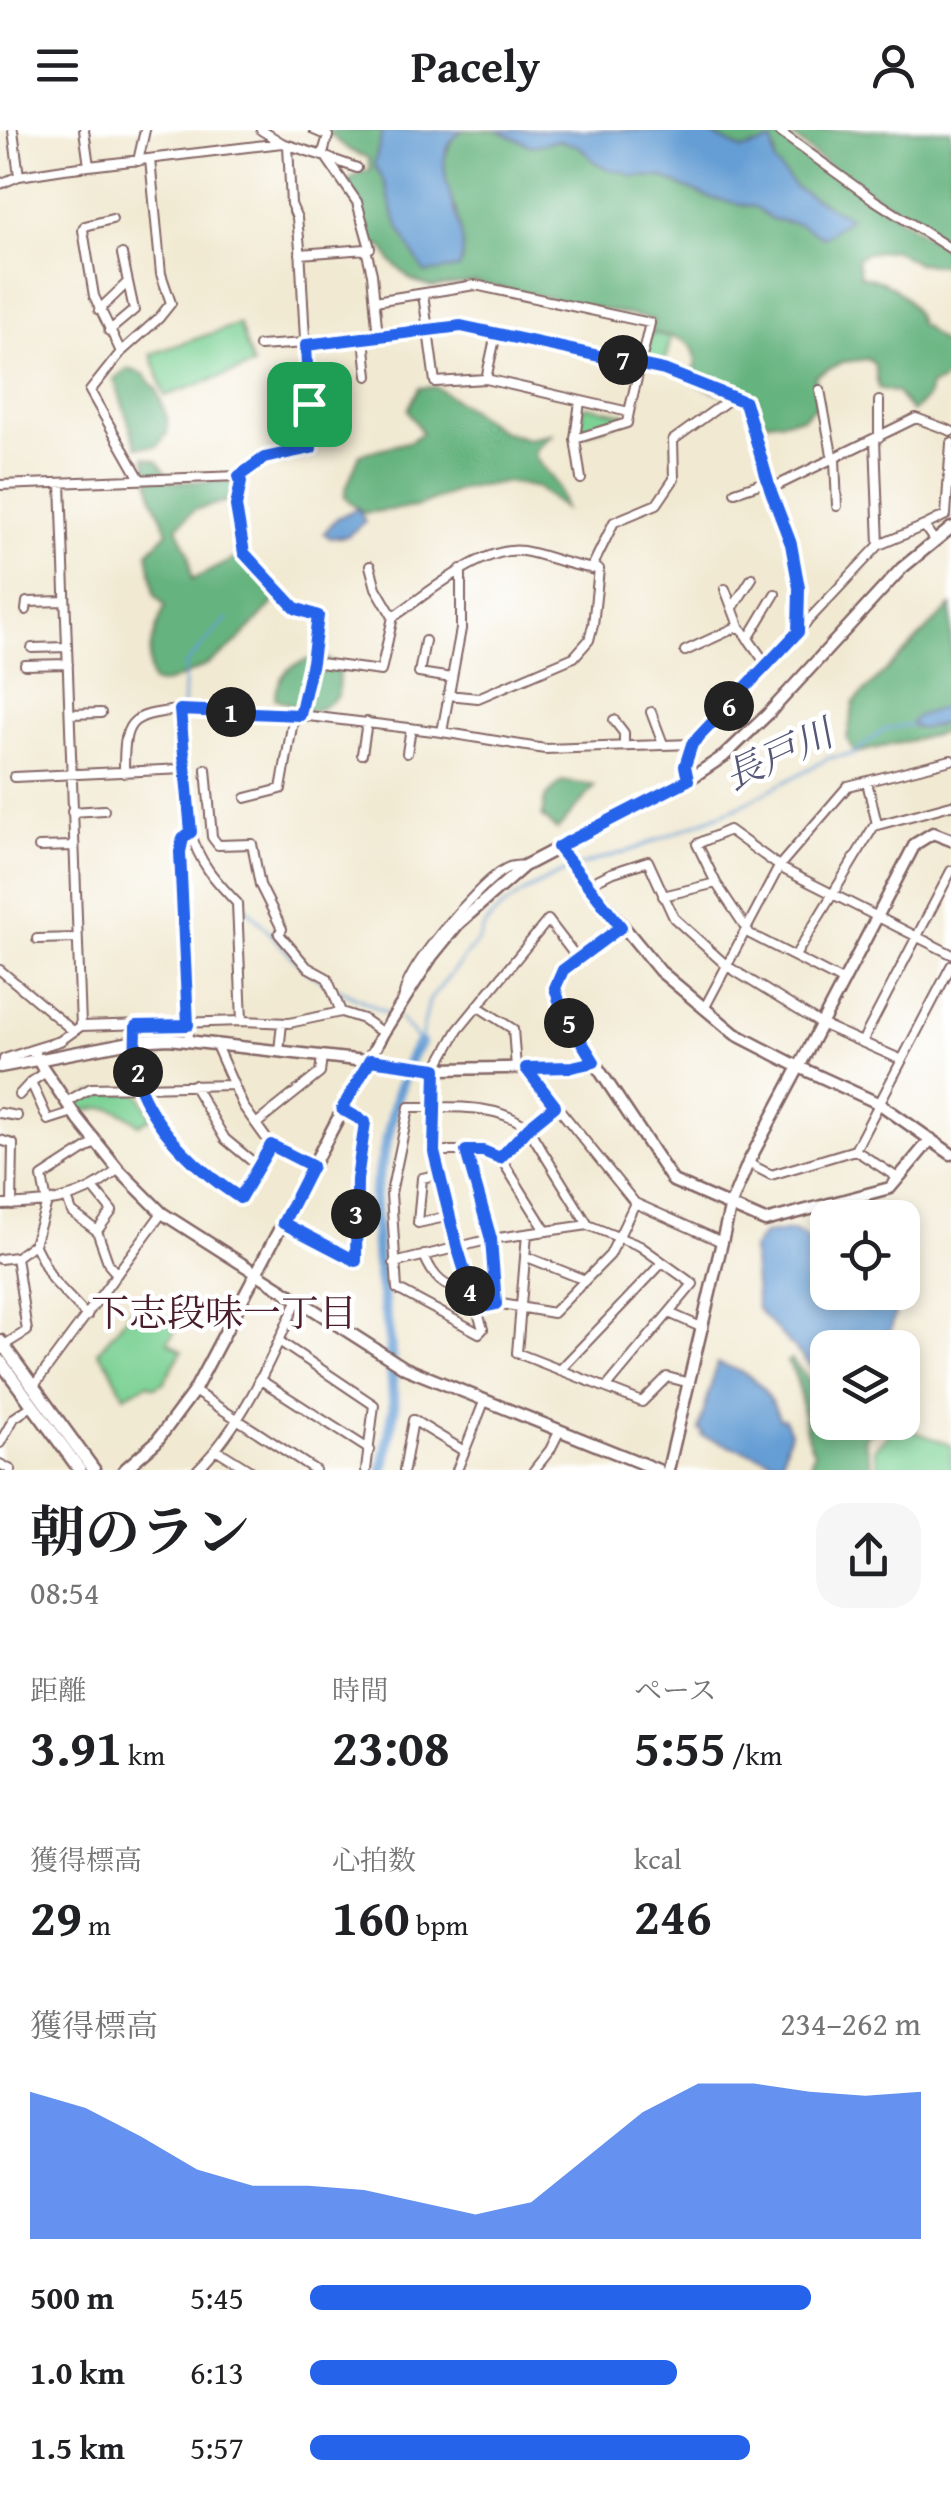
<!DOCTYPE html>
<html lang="ja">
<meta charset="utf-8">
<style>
:root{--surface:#fff;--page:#f6f6f6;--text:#202124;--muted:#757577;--accent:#2563eb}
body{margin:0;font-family:"Gentium Book Plus","Noto Serif JP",serif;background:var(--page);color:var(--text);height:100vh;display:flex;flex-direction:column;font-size:38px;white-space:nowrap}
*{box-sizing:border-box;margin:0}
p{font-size:32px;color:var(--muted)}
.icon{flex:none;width:55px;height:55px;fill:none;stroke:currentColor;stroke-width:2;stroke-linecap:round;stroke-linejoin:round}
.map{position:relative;height:1340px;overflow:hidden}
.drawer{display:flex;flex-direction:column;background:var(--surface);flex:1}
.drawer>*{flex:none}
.buttons{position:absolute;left:810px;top:1070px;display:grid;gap:20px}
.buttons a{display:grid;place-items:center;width:110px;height:110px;border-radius:20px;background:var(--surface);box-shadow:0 5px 15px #0003;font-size:50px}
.pin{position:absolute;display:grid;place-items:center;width:85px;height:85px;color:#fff;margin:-42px;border-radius:20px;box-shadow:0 5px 15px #0006}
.km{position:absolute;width:50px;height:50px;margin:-25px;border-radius:50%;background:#222;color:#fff;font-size:28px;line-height:50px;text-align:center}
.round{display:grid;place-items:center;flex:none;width:105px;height:105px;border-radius:30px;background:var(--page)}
.head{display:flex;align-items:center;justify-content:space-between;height:170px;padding:0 30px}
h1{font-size:55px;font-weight:700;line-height:75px}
.figures{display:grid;grid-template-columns:repeat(3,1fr);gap:15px;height:170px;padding:10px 30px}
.figures div{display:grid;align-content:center}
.figures b{font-size:50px;font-weight:700}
.figures small{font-size:28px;font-weight:400}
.figures p{font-size:28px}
.chart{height:280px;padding:20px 30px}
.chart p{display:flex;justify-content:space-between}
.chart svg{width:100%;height:180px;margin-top:10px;fill:var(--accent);opacity:.7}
ul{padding:0 30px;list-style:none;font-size:32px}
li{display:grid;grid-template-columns:160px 120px 1fr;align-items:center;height:75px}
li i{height:25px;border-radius:12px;background:var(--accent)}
header{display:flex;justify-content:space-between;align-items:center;height:130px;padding:0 30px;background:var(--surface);font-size:45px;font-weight:700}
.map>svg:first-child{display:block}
.green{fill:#7cd194;stroke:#637860;stroke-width:2.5}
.forest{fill:#65b37e;stroke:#586954;stroke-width:2.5}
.water{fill:#659ed4;stroke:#585e80;stroke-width:2.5}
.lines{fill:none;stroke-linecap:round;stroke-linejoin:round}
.stream{stroke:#659ed4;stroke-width:2.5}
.river{stroke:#659ed4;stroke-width:11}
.street-casing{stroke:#846665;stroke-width:12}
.secondary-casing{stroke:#846665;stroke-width:15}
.primary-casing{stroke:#846665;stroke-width:16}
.street{stroke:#fff;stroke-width:8}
.secondary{stroke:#fff;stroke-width:10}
.primary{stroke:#fff;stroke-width:11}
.route-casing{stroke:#fff;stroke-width:20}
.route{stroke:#2563eb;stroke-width:12}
.labels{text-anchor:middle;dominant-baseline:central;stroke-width:9;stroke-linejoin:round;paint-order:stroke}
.water-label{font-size:38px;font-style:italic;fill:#565877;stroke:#fff}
.neighbourhood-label{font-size:38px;fill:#4a1f2b;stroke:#fff}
</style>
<header><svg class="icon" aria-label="menu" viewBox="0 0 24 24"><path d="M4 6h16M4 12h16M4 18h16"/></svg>Pacely<svg class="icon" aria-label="person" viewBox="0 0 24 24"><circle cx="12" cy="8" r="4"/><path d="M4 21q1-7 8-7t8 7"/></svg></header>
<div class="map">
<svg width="951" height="1340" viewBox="0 0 951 1340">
<rect width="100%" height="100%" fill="#fff"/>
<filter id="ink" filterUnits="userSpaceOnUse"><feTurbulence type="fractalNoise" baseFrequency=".01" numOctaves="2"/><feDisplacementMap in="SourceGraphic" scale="20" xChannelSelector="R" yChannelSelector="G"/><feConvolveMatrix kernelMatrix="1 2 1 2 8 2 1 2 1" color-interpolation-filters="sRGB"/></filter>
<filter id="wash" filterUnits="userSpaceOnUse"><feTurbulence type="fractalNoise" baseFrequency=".0048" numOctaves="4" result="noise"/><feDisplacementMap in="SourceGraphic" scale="40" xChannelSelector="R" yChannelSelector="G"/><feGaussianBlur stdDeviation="2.25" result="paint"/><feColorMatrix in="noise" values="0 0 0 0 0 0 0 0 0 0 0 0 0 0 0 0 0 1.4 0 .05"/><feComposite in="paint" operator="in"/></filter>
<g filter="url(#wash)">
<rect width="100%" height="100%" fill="#f1e9d1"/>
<path class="green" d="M239 194 253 236 165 266 151 224Z
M651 203 671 207 664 235 645 229Z
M586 276 625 284V289L579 306 583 278Z
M92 963H139L152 987 139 995C119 977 107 974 80 982L77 973Z
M137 1173 176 1198 168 1212 182 1221 164 1252 154 1257 148 1254 124 1266 109 1235 98 1222Z
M892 1301H913L951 1315V1340H879L874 1319Z"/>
<path class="forest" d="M324 0H383L374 35 388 55 392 81 425 143 458 138 462 130 457 80 446 57 444 30 453 7 463 0H497L532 16 558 10 579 16 596 33 611 40 623 41 632 46 662 47 707 67 756 77 772 89 799 94 824 107 849 88 796 58 775 33V21L742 20 709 3 695 0 771 1 951 123V136L916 133 894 120 866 123 857 129 860 146C891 151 912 166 920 196H924C941 216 951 211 951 241L941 252 930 256 927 268 912 282 897 263 878 258 875 235 868 229 843 232 815 246 817 275 802 288 759 293 757 267 723 264 694 253 690 244 696 235C698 209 672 205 651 203L653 190 474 152 432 157 411 150 391 131 383 117H372L346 53 360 42 370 41 368 28 349 20Z
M784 0H951V115L828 35Z
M128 239 144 244 157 260 167 288V303L157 316 137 317 114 249Z
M436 257 501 301 528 309 554 304C518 328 543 330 557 355 561 362 562 371 564 379L538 358 507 352 462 359 416 377 364 383 345 368V361L360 324 411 311 422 303 408 280 419 258Z
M145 327 158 331 171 352 236 351 231 370 194 380 177 397 189 424 192 450 239 426 277 468C237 514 222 534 162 554L153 553C142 529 156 499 165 476L155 465 148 422 168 402 153 368Z
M951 476V575L929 582 934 597 951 591V601L855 623 847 609 854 572Z
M323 526 339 539 338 565C308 592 306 580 275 568 280 537 295 533 323 526Z
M562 651 595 656 557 700 542 686 545 668Z
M791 1229 818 1261 827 1249 828 1292 890 1293 889 1298 869 1302 864 1309 873 1340H808L814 1322C798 1295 807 1256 787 1232Z"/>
<path class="water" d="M383 0H463C414 33 480 96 458 138L425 143C415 127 397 96 392 79 385 57 388 55 374 35Z
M497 0H695L709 3 742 20 772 11 775 33 796 58 850 88 824 107 799 94 772 89 755 77 707 67 662 47 632 46 623 41 611 40 596 33 579 16 558 10 532 16Z
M358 378 365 392 347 406 330 408 324 403 337 388Z
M951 575V591L922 599 910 595 917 586Z
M793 1101C827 1117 828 1128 828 1162L874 1163 895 1184 886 1217 828 1218 827 1249 825 1251 757 1179 752 1119 763 1104Z
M717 1233C754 1244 764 1254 780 1289L784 1288 790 1302 781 1333 702 1306 703 1302 699 1300Z"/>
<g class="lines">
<path class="stream" d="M183 580 185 535 227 489
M578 736 635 719 738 677 829 628 853 624 885 599 910 595
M241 772 304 840 324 852
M336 858 392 885
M399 888 420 912
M420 913 429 871 480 808C483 780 546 749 571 739"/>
<path class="river" d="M383 1340 394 1279 390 1213 377 1131 374 1065 397 966 411 926 420 913"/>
</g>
</g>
<g filter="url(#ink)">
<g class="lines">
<defs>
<path id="street" d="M13 0 19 46
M84 0 89 36
M261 0 282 13 326 27 357 72 370 118 366 119 372 144 378 207
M314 0 328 6 322 26
M777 0 874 70 951 119
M326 27 357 38
M138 31 145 0
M0 54 19 46 64 39 282 13
M112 89 85 96 83 100 94 166 121 222
M122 124 128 152
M300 124 366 119
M375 171 475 155 650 193 629 282 486 249 435 252 423 164
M99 180 128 152 134 180 109 201
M364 209 368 246
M306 215 461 196 665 240 745 271 770 359 791 415 799 457V502
M259 216 306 213
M486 249 496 204
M820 260 833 330
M580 271 575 309 581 349
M879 271V307
M309 274 336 272
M575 309 627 293 629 282
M875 309 879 415
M835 329 837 376
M239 346 241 352 236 376 244 423 295 478 318 486 312 532 300 585
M140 349 90 261 121 222 159 188 171 173 161 144 150 29
M61 353 81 896
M0 355 239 346 264 328 311 318 300 118 297 88 291 74 288 15
M770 359 916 288 951 301
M735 362 768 351
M924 396 946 385 951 313
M370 436 376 458 393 487
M591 439 614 392 657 374 674 349 673 310 734 266
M725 459 739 496 767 535
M734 476 752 448
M26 480 27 472 65 471
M748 509 775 464
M425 511 419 543 452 548
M32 518 67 517
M685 521 739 496
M312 532 381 541 393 487C425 466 483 415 523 421 548 425 573 438 599 439L593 495 589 510 574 527 478 568 448 565
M25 535 68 534
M651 582 663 614
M70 584 101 583
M614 590 624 603V615
M442 602 461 499V439
M407 623 411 598
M362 624 367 592
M206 639 212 707 218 715 252 714 260 755 282 799 279 804 307 837 327 848 341 882
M124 643C124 591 127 585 180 580
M14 647 184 639
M688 650 685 636 692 614 879 415 924 396 934 410
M867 652 877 694
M246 668 281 659 294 585
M72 682 104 680
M39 717 73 716
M587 755 611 743 648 731 674 788 727 836 821 894 902 930
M663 766 716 753
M37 809 77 808
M795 826 874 696 951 675
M577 828 548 790 458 900 436 939 434 1021 457 1116 483 1199 479 1203 397 1159 391 1063 409 977C448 978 496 972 528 998L588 1095
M0 840 72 900
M842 851 750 804 716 753 697 714 729 700 783 739 951 824
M404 871C398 845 479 755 502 741 509 736 517 735 524 736
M477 876 513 899 516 938
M704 879 780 735 848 656 951 630
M242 891 237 773C216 751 198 732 191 702L180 580 300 585 442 602 545 619 692 614
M136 906C136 921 135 939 138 954 145 984 213 1061 243 1067L271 1015
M189 910 180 722 183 708 191 702
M862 912 951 741
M215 913 243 976 271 1015 313 1036
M279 921 282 893
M37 929 34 919 60 911 81 896 242 891 289 893 341 882 363 889 383 903
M594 932 562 880 555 858 563 840 621 797
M3 936 4 929 34 919
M526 938 635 1073 722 1112
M46 942 31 952 48 990 73 982
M193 955 225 1009 259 1037
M19 965 31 952
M66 972 91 958 233 955
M0 983 17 986
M256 994 320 943 322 926
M0 1010 13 1014 12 1075
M855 1020 898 1048
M434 1021H483L500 1027 546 1101
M466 1021 491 1109 496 1173 476 1177
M500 1027 528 998 555 976
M748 1033 771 1045 855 1020 951 836
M440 1044 422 1048 418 1093 450 1086
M94 1059 112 1081 97 1101 109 1135 117 1144
M67 1068 72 1082 97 1101
M0 1075C46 1073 83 1072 118 1039
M283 1093 357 1131V1050L365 992 342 979
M527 1104 517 1223 642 1272 667 1247 690 1253
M34 1114 52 1149 87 1186
M424 1125C432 1145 445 1163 469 1157
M527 1127 585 1150
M0 1129 16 1127 34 1114 47 1073 42 1047 96 1012
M394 1133 491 1109 588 1095 640 1116 693 1154 606 1258
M496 1173 553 1183 610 1125 635 1073
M669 1183 703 1198
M279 1211 374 1275 366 1340
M1 1217 27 1201 16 1127
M560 1240 662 1133
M259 1249 370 1320
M33 1257 162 1083
M194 1261 315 1340
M0 1313 14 1288 33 1275
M217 1320 249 1340
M0 1334 11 1340
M197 1340C243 1295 271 1229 297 1171
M404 1340 413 1290 464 1321
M457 1340 484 1272
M534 1340 550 1320 559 1302"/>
<path id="secondary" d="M558 717 660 841 735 904 799 937 915 714 933 703 951 710
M37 929 77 988 118 1039 162 1083 405 1238 658 1340
M0 937 136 911 169 909 436 939 572 937 594 932 673 1051 765 1091 890 1058 931 1009
M124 1340 156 1312 194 1261 383 903 432 826 458 794 524 736 688 650 724 626 768 584 902 438 951 398
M668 1340 731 1074 748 1033 799 937 880 974 951 1024"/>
<path id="primary" d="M0 1211 94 1340
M0 1231 80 1340"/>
</defs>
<use href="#street" class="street-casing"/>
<use href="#secondary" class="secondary-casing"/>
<use href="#primary" class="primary-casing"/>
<use href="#street" class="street"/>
<use href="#secondary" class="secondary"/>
<use href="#primary" class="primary"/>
</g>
</g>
<g class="lines" filter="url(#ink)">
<defs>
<path id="route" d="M461 196 664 240 745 272 770 359 791 414 799 458 798 502 692 614 685 636 688 650 558 717 621 797 563 840 555 858 562 880 594 932 572 937 526 938 555 976 528 998 500 1028 483 1021H466L491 1109 496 1174 476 1178 457 1116 434 1022 436 939 370 930 342 979 365 992 357 1050 356 1131 283 1093 312 1036 271 1015 240 1068C200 1042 159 1004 140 959 133 942 136 915 136 896L188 895 180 722 183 708 191 702 180 580 300 585 312 532 318 486 295 478 244 423 236 376 241 352 239 346 264 328 311 318 306 215Z"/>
</defs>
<use href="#route" class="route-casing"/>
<use href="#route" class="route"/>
</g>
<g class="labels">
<g class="water-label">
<text transform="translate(778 624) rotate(-25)">長戸川</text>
</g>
<g class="neighbourhood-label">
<text x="224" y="1182">下志段味一丁目</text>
</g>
</g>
</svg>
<div class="buttons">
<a><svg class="icon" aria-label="locate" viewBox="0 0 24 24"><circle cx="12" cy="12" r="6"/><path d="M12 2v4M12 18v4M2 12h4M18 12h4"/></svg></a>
<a><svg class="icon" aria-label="layers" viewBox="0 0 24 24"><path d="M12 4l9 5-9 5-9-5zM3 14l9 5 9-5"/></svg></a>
</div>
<div class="pin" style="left:309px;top:274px;background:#1e9e55"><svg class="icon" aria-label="arrive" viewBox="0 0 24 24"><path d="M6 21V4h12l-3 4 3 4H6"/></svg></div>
<b class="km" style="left:231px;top:582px">1</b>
<b class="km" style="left:138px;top:942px">2</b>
<b class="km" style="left:356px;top:1084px">3</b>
<b class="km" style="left:470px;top:1161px">4</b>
<b class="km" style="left:569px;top:893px">5</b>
<b class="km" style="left:729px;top:576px">6</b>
<b class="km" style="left:623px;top:230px">7</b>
</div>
<section class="drawer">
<div class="head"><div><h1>朝のラン</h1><p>08:54</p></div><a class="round"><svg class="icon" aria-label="share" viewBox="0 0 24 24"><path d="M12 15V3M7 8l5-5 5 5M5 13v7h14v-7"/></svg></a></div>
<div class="figures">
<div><p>距離</p><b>3.91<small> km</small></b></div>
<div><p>時間</p><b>23:08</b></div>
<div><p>ペース</p><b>5:55<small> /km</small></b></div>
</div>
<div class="figures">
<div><p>獲得標高</p><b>29<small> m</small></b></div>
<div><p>心拍数</p><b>160<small> bpm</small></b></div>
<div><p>kcal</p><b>246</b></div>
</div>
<div class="chart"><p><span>獲得標高</span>234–262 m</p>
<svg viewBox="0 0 160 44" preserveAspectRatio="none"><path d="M0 44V8L10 12L20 19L30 27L40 31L50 31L60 32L70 35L80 38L90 35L100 24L110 13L120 6L130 6L140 8L150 9L160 8V44z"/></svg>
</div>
<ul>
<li><b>500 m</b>5:45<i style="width:82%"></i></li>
<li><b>1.0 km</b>6:13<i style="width:60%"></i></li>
<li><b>1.5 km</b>5:57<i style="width:72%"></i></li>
</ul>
</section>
